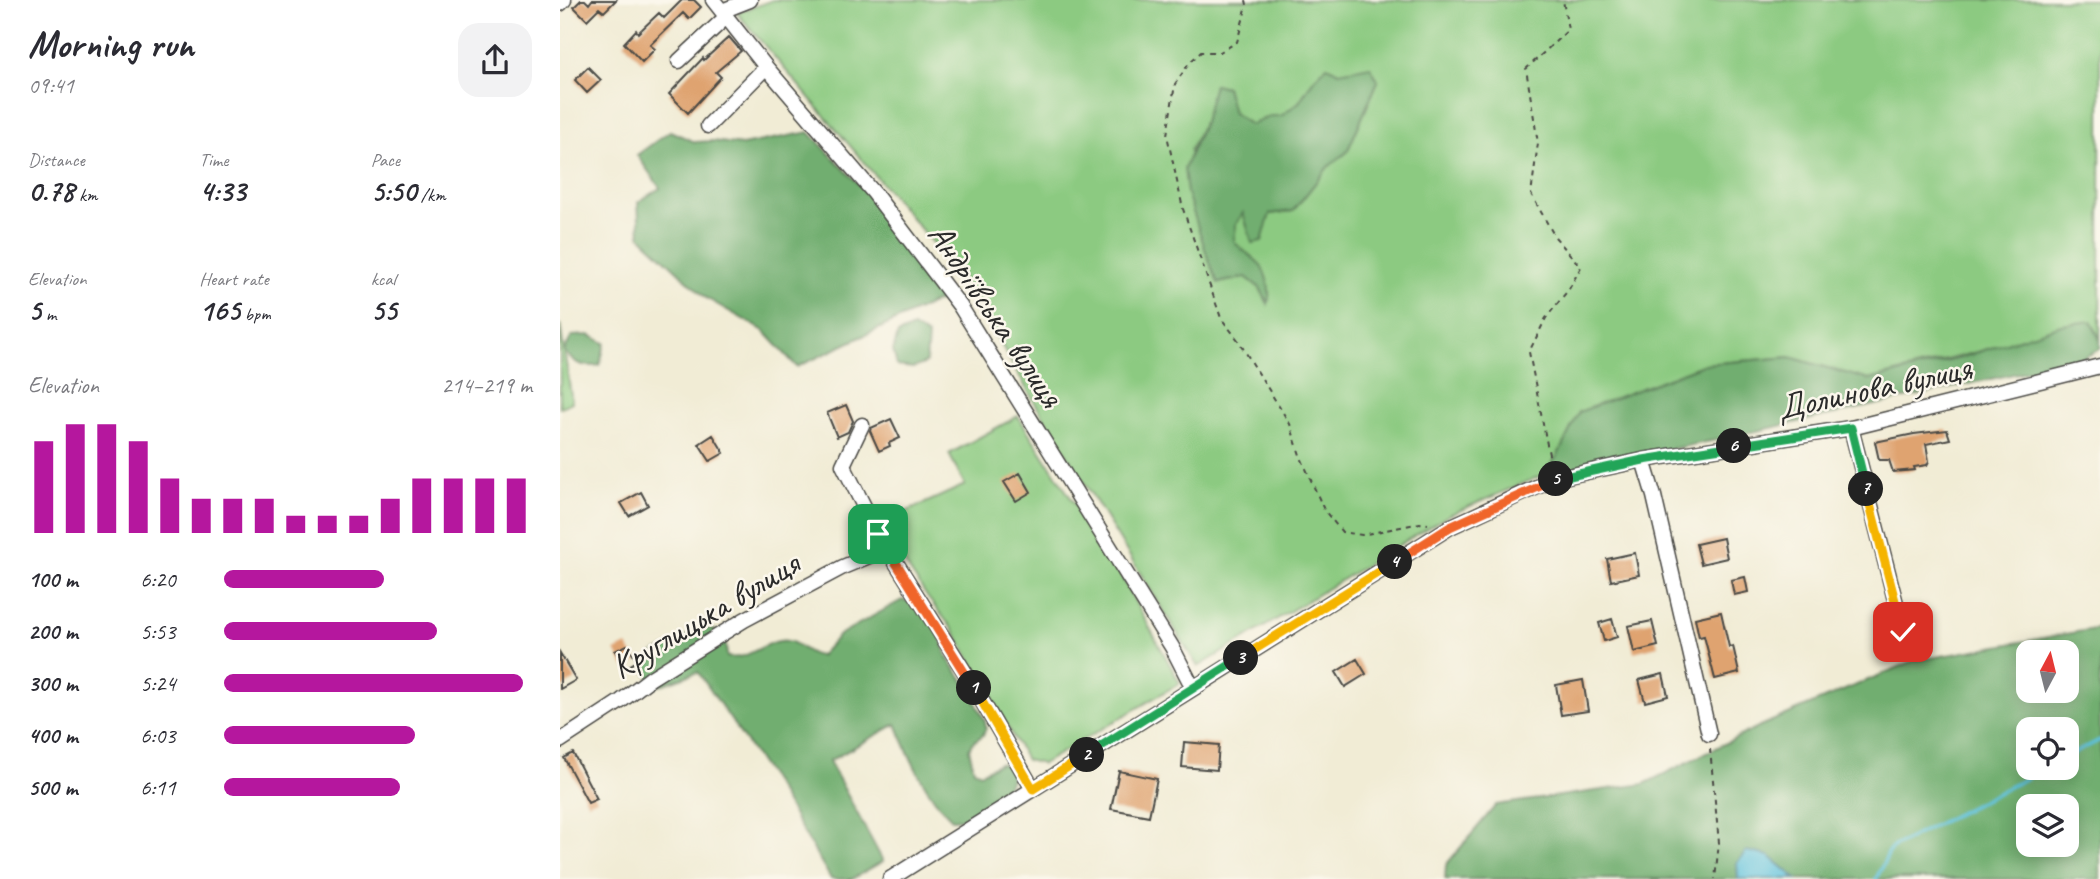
<!DOCTYPE html>
<meta charset="utf-8">
<style>
:root{--surface:#fff;--page:#f2f2f3;--text:#2b2b33;--muted:#7c7c81;--accent:#b5179e}
body{margin:0;font-family:Caveat,sans-serif;background:var(--page);color:var(--text);height:100vh;display:flex;flex-direction:column;font-size:26px;white-space:nowrap}
*{box-sizing:border-box;margin:0}
p{font-size:23px;color:var(--muted)}
.icon{flex:none;width:38px;height:38px;fill:none;stroke:currentColor;stroke-width:2;stroke-linecap:round;stroke-linejoin:round}
.map{position:relative;flex:1;overflow:hidden}
.panel{display:flex;flex-direction:column;background:var(--surface);width:560px}
.panel>*{flex:none}
.needle{width:46px;rotate:7deg}
.controls{position:absolute;left:1456px;top:640px;display:grid;gap:14px}
.controls a{display:grid;place-items:center;width:63px;height:63px;border-radius:14px;background:var(--surface);box-shadow:0 4px 18px #0003;font-size:35px}
.pin{position:absolute;display:grid;place-items:center;width:60px;height:60px;color:#fff;margin:-30px;border-radius:14px;box-shadow:0 4px 10px #0006}
.km{position:absolute;width:35px;height:35px;margin:-18px;border-radius:50%;background:#222;color:#fff;font-size:19px;line-height:35px;text-align:center}
.round{display:grid;place-items:center;flex:none;width:74px;height:74px;border-radius:21px;background:var(--page)}
.headline{display:flex;align-items:center;justify-content:space-between;height:119px;padding:0 28px}
h1{font-size:38px;font-weight:700;line-height:52px}
.stats{display:grid;grid-template-columns:repeat(3,1fr);gap:10px;height:119px;padding:7px 28px}
.stats div{display:grid;align-content:center}
.stats b{font-size:30px;font-weight:700}
.stats small{font-size:19px;font-weight:400}
.stats p{font-size:19px}
.chart{height:196px;padding:14px 28px}
.chart p{display:flex;justify-content:space-between}
.chart svg{width:100%;height:126px;margin-top:7px;stroke:var(--accent);stroke-width:6}
ul{padding:0 28px;list-style:none;font-size:23px}
li{display:grid;grid-template-columns:112px 84px 1fr;align-items:center;height:52px}
li i{height:18px;border-radius:9px;background:var(--accent)}
main{display:flex;flex:1;min-height:0}
.map>svg:first-child{display:block}
.green{fill:#8cca81;stroke:#5c7a56;stroke-width:2;fill-rule:evenodd}
.forest{fill:#71ae6f;stroke:#4e6c4d;stroke-width:2;fill-rule:evenodd}
.water{fill:#5fc2dd;stroke:#457684;stroke-width:2}
.lines{fill:none;stroke-linecap:round;stroke-linejoin:round}
.stream{stroke:#5fc2dd;stroke-width:3.5}
.building{fill:#dfa36f}
.minor-casing{stroke:#494844;stroke-width:17}
.path{stroke:#494844;stroke-width:2;stroke-dasharray:5 5;stroke-linecap:butt}
.minor{stroke:#fff;stroke-width:14}
.split-1-casing{stroke:#fff;stroke-width:14}
.split-2-casing{stroke:#fff;stroke-width:14}
.split-3-casing{stroke:#fff;stroke-width:14}
.split-4-casing{stroke:#fff;stroke-width:14}
.split-5-casing{stroke:#fff;stroke-width:14}
.split-6-casing{stroke:#fff;stroke-width:14}
.split-7-casing{stroke:#fff;stroke-width:14}
.split-8-casing{stroke:#fff;stroke-width:14}
.split-1{stroke:#f0652b;stroke-width:9}
.split-2{stroke:#f5b400;stroke-width:9}
.split-3{stroke:#22a559;stroke-width:9}
.split-4{stroke:#f5b400;stroke-width:9}
.split-5{stroke:#f0652b;stroke-width:9}
.split-6{stroke:#22a559;stroke-width:9}
.split-7{stroke:#22a559;stroke-width:9}
.split-8{stroke:#f5b400;stroke-width:9}
.labels{text-anchor:middle;dominant-baseline:central;stroke-width:5;stroke-linejoin:round;paint-order:stroke}
.street-label{font-size:35px;fill:#2b2b2b;stroke:#fbf7ec}
</style>
<main>
<section class="panel">
<div class="headline"><div><h1>Morning run</h1><p>09:41</p></div><a class="round"><svg class="icon" aria-label="share" viewBox="0 0 24 24"><path d="M12 15V3M7 8l5-5 5 5M5 13v7h14v-7"/></svg></a></div>
<div class="stats">
<div><p>Distance</p><b>0.78<small> km</small></b></div>
<div><p>Time</p><b>4:33</b></div>
<div><p>Pace</p><b>5:50<small> /km</small></b></div>
</div>
<div class="stats">
<div><p>Elevation</p><b>5<small> m</small></b></div>
<div><p>Heart rate</p><b>165<small> bpm</small></b></div>
<div><p>kcal</p><b>55</b></div>
</div>
<div class="chart"><p><span>Elevation</span>214–219 m</p>
<svg viewBox="0 0 160 44" preserveAspectRatio="none"><path d="M5 44V12M15 44V6M25 44V6M35 44V12M45 44V25M55 44V32M65 44V32M75 44V32M85 44V38M95 44V38M105 44V38M115 44V32M125 44V25M135 44V25M145 44V25M155 44V25"/></svg>
</div>
<ul>
<li><b>100 m</b>6:20<i style="width:52%"></i></li>
<li><b>200 m</b>5:53<i style="width:69%"></i></li>
<li><b>300 m</b>5:24<i style="width:97%"></i></li>
<li><b>400 m</b>6:03<i style="width:62%"></i></li>
<li><b>500 m</b>6:11<i style="width:57%"></i></li>
</ul>
</section>
<div class="map">
<svg width="1540" height="879" viewBox="0 0 1540 879">
<rect width="100%" height="100%" fill="#fbf7ec"/>
<filter id="ink" filterUnits="userSpaceOnUse"><feTurbulence type="fractalNoise" baseFrequency=".0143" numOctaves="2"/><feDisplacementMap in="SourceGraphic" scale="14" xChannelSelector="R" yChannelSelector="G"/><feConvolveMatrix kernelMatrix="1 2 1 2 8 2 1 2 1" color-interpolation-filters="sRGB"/></filter>
<filter id="wash" filterUnits="userSpaceOnUse"><feTurbulence type="fractalNoise" baseFrequency=".00686" numOctaves="4" result="noise"/><feDisplacementMap in="SourceGraphic" scale="28" xChannelSelector="R" yChannelSelector="G"/><feGaussianBlur stdDeviation="1.57" result="paint"/><feColorMatrix in="noise" values="0 0 0 0 0 0 0 0 0 0 0 0 0 0 0 0 0 1.4 0 .05"/><feComposite in="paint" operator="in"/></filter>
<g filter="url(#wash)">
<rect width="100%" height="100%" fill="#f1ecd5"/>
<path class="green" d="M213 0H1540V340L1532 322 1309 380 1230 357 1145 364 1019 412 998 455 983 475 889 515 638 667 469 393 405 281 177 13ZM793 70 818 81 787 152 768 167 733 211 710 214 682 212 676 224 674 241 682 252 700 264 708 303 700 288 686 277 659 283 630 150 644 122 655 84 666 87 673 113 691 125C701 120 708 118 719 116 735 114 746 92 754 79Z
M0 324 12 402 0 408Z
M458 416 560 574 620 683 482 764 466 760 395 632 368 598 319 524 405 485 389 454Z"/>
<path class="forest" d="M767 66 779 72 810 66 818 81 787 152 768 167 733 211 710 214 702 241 692 243 683 213 676 224 674 241C681 251 695 257 700 265 708 276 711 292 708 304L700 288 686 277 658 283 648 258 627 193 624 169 644 122 654 84 666 87 673 113 691 125 710 116H721L739 102 754 79Z
M110 131 135 142 153 141 182 145 249 132 309 195 382 299 237 367 204 331 146 298 80 236 78 202 100 188 77 155Z
M1531 321 1540 340V349L1521 359 1161 439 983 475 998 455 1019 412 1145 364 1230 357 1309 380 1397 359 1501 325Z
M353 327 368 336 366 363 353 368 337 366 333 351 338 334Z
M29 335 45 343 40 365C24 368 14 364 4 351L12 336Z
M342 600 356 603 379 632 388 659 409 688 425 721 426 728 423 735 412 743 409 749 414 770 421 773 440 763 452 770C451 796 418 820 392 819 365 794 350 758 336 724L269 761 323 861 292 879H271L216 786 138 672 95 687 84 669 93 654 131 634 136 629C160 626 167 636 167 657 186 661 201 644 219 641 236 637 244 655 260 656L279 635Z
M1540 628V879H885L886 865 936 805 1084 784 1200 726 1353 661ZM1468 653H1507V691H1468ZM1468 730H1507V768H1468ZM1468 807H1507V845H1468Z"/>
<path class="water" d="M1186 851 1209 856 1237 879H1178L1177 863Z"/>
<g class="lines">
<path class="stream" d="M1507 757 1540 740
M1316 879 1331 848 1486 768"/>
</g>
<g id="blocks">
<path class="building" d="M21 0H25L29 4 32 0H56L44 12 39 8 27 20 14 7Z
M122 0H134L141 7 129 19 123 13 90 45 95 49 82 62 64 43 76 30 78 33 99 13 104 18Z
M169 37 181 51 156 72 161 77 128 113 109 94 143 58 144 60Z
M28 67 41 80 27 93 15 80Z
M286 405 293 421 288 432 277 437 267 413Z
M331 419 340 438 329 443 330 446 319 451 310 431 311 428Z
M1387 430 1390 439 1366 444 1369 461 1367 465 1354 467 1355 470 1333 472 1329 460H1319L1315 442 1354 434Z
M153 435 164 453 150 461 139 444Z
M460 473 471 492 456 501 444 482Z
M81 492 88 505 69 516 61 503Z
M1163 538 1167 558 1141 564 1136 544Z
M1075 553 1079 575 1051 581 1047 559Z
M1185 577 1188 592 1174 595 1171 580Z
M1161 612 1169 647 1173 646 1179 673 1155 679 1144 636 1139 637 1135 618Z
M1052 619 1057 637 1044 641 1039 623Z
M1092 621 1098 646 1074 652 1068 626Z
M67 645 77 661 65 668 55 651Z
M0 653 16 680 0 689Z
M797 659 806 674 785 687 776 672Z
M1103 674 1108 696 1085 702 1079 680Z
M1023 680 1028 711 1001 715 996 685Z
M624 742 659 745 657 770 622 767Z
M13 753 37 799 28 803 4 758Z
M559 771 597 779 589 816 551 809Z"/>
</g>
</g>
<g filter="url(#ink)">
<use href="#blocks" fill-opacity="0" stroke="#494844" stroke-width="2"/>
<g class="lines">
<defs>
<path id="minor" d="M153 0 206 67 314 193 400 306 612 647 633 688
M0 4 4 0
M162 11 190 0
M119 61 166 17
M148 126 206 67
M302 425 283 465 318 534 411 682 473 789
M1291 428 1343 631
M1083 460 1094 496 1149 734
M0 741 61 701 91 678 184 620 283 567 326 549
M330 879 890 527 994 479 1083 460 1291 428 1540 366"/>
</defs>
<use href="#minor" class="minor-casing"/>
<path class="path" d="M686 0 687 5 677 42 660 52H641L630 62 615 84 607 135 623 209 661 318 678 340 730 424 740 455 764 510 782 532 802 535 860 523 868 524
M991 465 969 352 986 318 1009 289 1021 267 995 237 971 194 978 143 966 69 1008 30 1003 0
M1150 749 1159 843 1155 879"/>
<use href="#minor" class="minor"/>
</g>
</g>
<g class="lines" filter="url(#ink)">
<defs>
<path id="split-1" d="M318 534 414 688"/>
<path id="split-2" d="M414 688 473 789 527 755"/>
<path id="split-3" d="M527 755 681 658"/>
<path id="split-4" d="M681 658 835 562"/>
<path id="split-5" d="M835 562 890 527 996 479"/>
<path id="split-6" d="M996 479 1083 460 1174 446"/>
<path id="split-7" d="M1174 446 1291 428 1306 489"/>
<path id="split-8" d="M1306 489 1343 632"/>
</defs>
<use href="#split-1" class="split-1-casing"/>
<use href="#split-2" class="split-2-casing"/>
<use href="#split-3" class="split-3-casing"/>
<use href="#split-4" class="split-4-casing"/>
<use href="#split-5" class="split-5-casing"/>
<use href="#split-6" class="split-6-casing"/>
<use href="#split-7" class="split-7-casing"/>
<use href="#split-8" class="split-8-casing"/>
<use href="#split-1" class="split-1"/>
<use href="#split-2" class="split-2"/>
<use href="#split-3" class="split-3"/>
<use href="#split-4" class="split-4"/>
<use href="#split-5" class="split-5"/>
<use href="#split-6" class="split-6"/>
<use href="#split-7" class="split-7"/>
<use href="#split-8" class="split-8"/>
</g>
<g class="labels">
<g class="street-label">
<text transform="translate(436 315) rotate(56)">Андріївська вулиця</text>
<text transform="translate(1314 388) rotate(-12)">Долинова вулиця</text>
<text transform="translate(145 615) rotate(-31)">Круглицька вулиця</text>
</g>
</g>
</svg>
<div class="controls">
<a><svg class="needle" viewBox="-14 -14 28 28"><path d="M0-13l5 13h-10z" fill="#e53935"/><path d="M0 13l5-13h-10z" fill="#7c7c81"/></svg></a>
<a><svg class="icon" aria-label="locate" viewBox="0 0 24 24"><circle cx="12" cy="12" r="6"/><path d="M12 2v4M12 18v4M2 12h4M18 12h4"/></svg></a>
<a><svg class="icon" aria-label="layers" viewBox="0 0 24 24"><path d="M12 4l9 5-9 5-9-5zM3 14l9 5 9-5"/></svg></a>
</div>
<div class="pin" style="left:318px;top:534px;background:#1e9e55"><svg class="icon" aria-label="arrive" viewBox="0 0 24 24"><path d="M6 21V4h12l-3 4 3 4H6"/></svg></div>
<div class="pin" style="left:1343px;top:632px;background:#d93025"><svg class="icon" aria-label="check" viewBox="0 0 24 24"><path d="M5 12l5 5 9-10"/></svg></div>
<b class="km" style="left:414px;top:688px">1</b>
<b class="km" style="left:527px;top:755px">2</b>
<b class="km" style="left:681px;top:658px">3</b>
<b class="km" style="left:835px;top:562px">4</b>
<b class="km" style="left:996px;top:479px">5</b>
<b class="km" style="left:1174px;top:446px">6</b>
<b class="km" style="left:1306px;top:489px">7</b>
</div>
</main>
